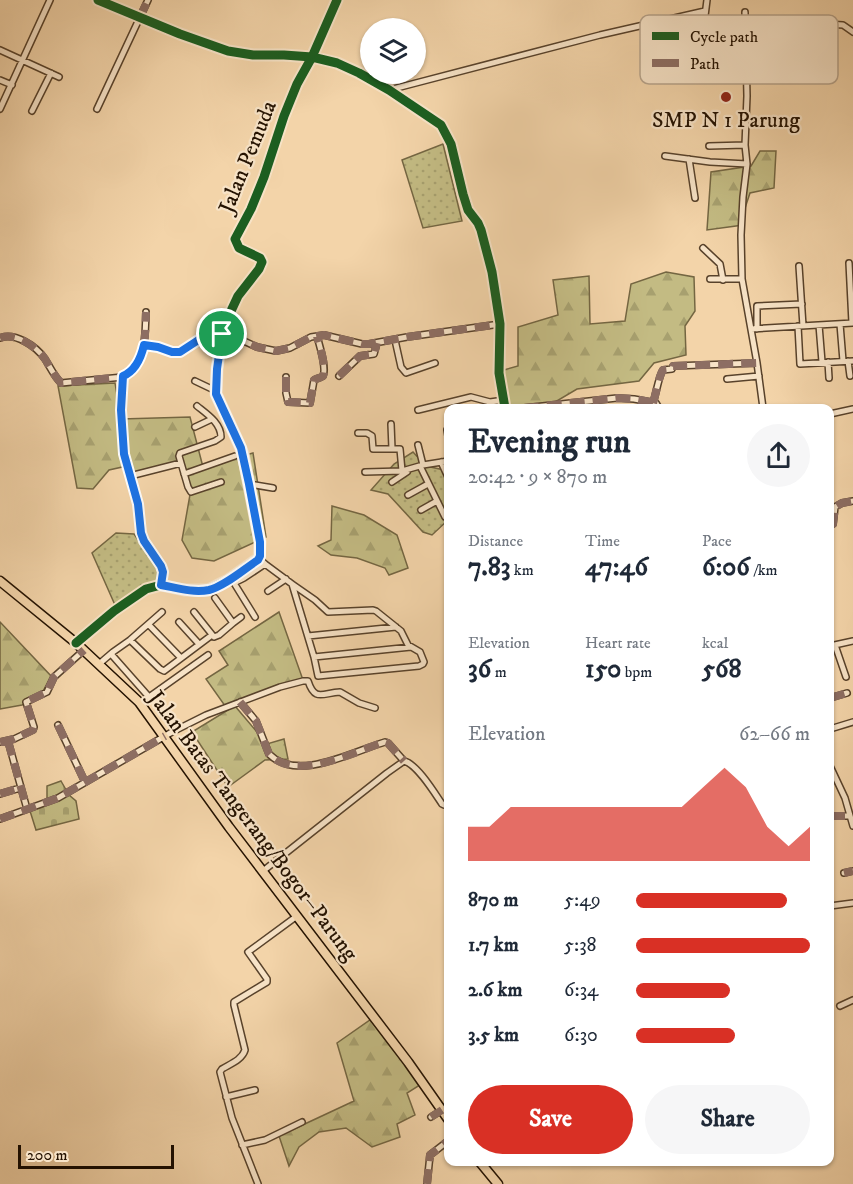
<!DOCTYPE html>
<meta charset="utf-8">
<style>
:root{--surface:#fff;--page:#f6f6f7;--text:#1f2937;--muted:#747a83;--accent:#d93025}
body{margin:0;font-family:"IM FELL DW Pica",serif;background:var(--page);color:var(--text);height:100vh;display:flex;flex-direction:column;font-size:22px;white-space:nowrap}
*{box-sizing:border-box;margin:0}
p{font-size:20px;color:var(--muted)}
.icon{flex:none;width:33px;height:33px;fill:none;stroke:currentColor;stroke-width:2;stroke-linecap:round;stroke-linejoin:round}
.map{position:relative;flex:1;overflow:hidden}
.panel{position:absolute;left:444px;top:404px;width:390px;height:762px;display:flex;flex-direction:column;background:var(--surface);border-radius:12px;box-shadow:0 2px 4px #0004}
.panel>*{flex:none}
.controls{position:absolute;left:360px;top:18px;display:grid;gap:12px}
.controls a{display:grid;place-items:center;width:66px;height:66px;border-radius:50%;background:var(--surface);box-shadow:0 2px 4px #0004;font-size:30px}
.scale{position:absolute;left:18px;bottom:15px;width:156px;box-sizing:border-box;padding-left:6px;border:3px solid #241201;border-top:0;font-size:16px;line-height:21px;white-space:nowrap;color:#241201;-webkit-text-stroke:4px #f7e3c7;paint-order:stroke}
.pin{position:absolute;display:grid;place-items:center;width:51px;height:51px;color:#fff;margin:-26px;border:3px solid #fff;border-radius:50%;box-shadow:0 2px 6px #0007}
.round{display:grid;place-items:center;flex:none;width:63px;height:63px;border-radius:32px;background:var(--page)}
.summary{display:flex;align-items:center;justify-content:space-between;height:102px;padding:0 24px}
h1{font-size:33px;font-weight:700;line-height:45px}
.metrics{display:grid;grid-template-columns:repeat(3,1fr);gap:9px;height:102px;padding:6px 24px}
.metrics div{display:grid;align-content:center}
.metrics b{font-size:26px;font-weight:700}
.metrics small{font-size:16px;font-weight:400}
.metrics p{font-size:16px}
.chart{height:168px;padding:12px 24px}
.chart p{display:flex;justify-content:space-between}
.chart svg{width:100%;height:108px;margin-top:6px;fill:var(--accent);opacity:.7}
.button{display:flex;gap:12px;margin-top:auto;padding:12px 24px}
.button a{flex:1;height:69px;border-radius:36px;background:var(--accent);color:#fff;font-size:24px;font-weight:700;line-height:69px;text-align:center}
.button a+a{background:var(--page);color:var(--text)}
ul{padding:0 24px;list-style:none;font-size:20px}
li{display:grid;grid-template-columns:96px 72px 1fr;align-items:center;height:45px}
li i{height:15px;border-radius:8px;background:var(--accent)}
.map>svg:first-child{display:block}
.grass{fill:url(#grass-dots);stroke:#746642;stroke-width:1.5}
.forest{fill:url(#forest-firs);stroke:#746642;stroke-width:1.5}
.cemetery{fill:url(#cemetery-stones);stroke:#746642;stroke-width:1.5}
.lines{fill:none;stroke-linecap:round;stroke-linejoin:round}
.street-casing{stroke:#58422b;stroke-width:8}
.primary-casing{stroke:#241201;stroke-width:11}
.street{stroke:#f7e3c7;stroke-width:5}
.primary{stroke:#f3d4a9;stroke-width:8}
.quiet{stroke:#8d6e63;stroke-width:8;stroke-dasharray:15 8;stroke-linecap:butt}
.cycleway-casing{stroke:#f7e3c7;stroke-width:13}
.cycleway{stroke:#1b5e20;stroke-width:9}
.route-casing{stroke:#fff;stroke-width:12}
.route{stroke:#1a73e8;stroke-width:8}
.poi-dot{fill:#8f2418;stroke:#f7e3c7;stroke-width:2}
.labels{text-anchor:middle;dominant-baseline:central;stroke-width:4.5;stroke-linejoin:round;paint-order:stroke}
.poi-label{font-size:22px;fill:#241201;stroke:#f7e3c7}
.street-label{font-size:22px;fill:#241201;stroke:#f7e3c7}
.key{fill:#f7e3c7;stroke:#b8a48c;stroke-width:1.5}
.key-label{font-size:16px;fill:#241201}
</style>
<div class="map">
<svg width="853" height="1184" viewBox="0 0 853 1184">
<defs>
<pattern id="grass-dots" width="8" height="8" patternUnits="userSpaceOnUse" patternTransform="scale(1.5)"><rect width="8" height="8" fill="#c3bb83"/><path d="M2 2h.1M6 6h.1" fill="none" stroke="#a7a06f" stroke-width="1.8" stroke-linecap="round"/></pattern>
<pattern id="forest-firs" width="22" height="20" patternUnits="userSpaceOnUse" patternTransform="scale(1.5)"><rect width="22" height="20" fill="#c3bb83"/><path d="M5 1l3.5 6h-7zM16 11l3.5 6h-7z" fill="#a7a06f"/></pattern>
<pattern id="cemetery-stones" width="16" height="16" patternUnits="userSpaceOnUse" patternTransform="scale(1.5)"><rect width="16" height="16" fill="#c3bb83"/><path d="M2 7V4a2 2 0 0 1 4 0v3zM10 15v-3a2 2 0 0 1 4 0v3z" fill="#a7a06f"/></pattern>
</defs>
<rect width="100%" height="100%" fill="#f3d4a9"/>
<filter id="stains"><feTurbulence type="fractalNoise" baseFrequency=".00333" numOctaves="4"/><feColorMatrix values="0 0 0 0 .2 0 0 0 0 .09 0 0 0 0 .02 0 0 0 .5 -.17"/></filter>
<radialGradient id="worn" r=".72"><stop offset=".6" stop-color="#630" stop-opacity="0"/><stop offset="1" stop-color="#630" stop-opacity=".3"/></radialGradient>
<path class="grass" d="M443 144 462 221 423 228 402 160Z
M413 452 426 466 444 470 448 480V520L432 535 423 532 388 494 371 490 394 464Z
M116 533 134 534 165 578 115 605 92 553Z"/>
<path class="forest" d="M760 151H776L774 188 750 193 743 214V225L707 230 711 172 751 166Z
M666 272 694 277 695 311 685 326 686 355 654 363 639 381 577 389 545 408H506L500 371 518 366V327L558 315 553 280 589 276 590 324 625 321 631 284Z
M115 383 121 419 190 417 203 467 253 453 266 537 214 561 192 558 182 540 191 489 180 464 129 477 127 466 109 470 93 489 77 488 58 386Z
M332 506 364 515 397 535 408 568 389 575 385 568 357 558 331 555 318 546 331 540Z
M279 612 303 680 235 706 267 744 284 739 288 759 265 760 228 787 192 732 228 710 206 679 228 665 219 651Z
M0 622 51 676 40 697 22 705 0 709Z
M377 1015 423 1083 407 1093 415 1115 397 1124 400 1137 372 1147 346 1128 319 1132 299 1147 289 1166 279 1136 354 1101 337 1043Z"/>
<path class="cemetery" d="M61 781 69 795 76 801 79 819 36 830 30 811 47 804V786Z"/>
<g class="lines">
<defs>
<path id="street" d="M98 0 180 34 228 51 253 55H284L312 57 337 63 359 73 389 90 441 125 451 144 463 194 468 210 478 223 481 230 492 272 500 324 499 373 505 408
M707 0 705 16 706 40 707 43 710 44 746 47 827 24 843 25 853 32
M745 12 747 96 745 145 747 164 743 197 741 235 742 279 757 363 763 408
M0 50 59 77
M0 80 12 85
M389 90 600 35 705 11
M0 109 50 0
M97 109 148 0
M32 111 51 73
M709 146 745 145
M665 156 710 162 747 164
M689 159 695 198
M703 248 720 264 723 280
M849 263 852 323
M799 266 803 326
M710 279H742
M840 324 843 361
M819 325 822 362
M798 326 800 364 853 361
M751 329 853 323
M757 329V306L802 304
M0 338C15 332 36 346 45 359 50 367 54 376 61 383L123 377C147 366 145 334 146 312
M395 340 401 367 406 373 435 363
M144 345 158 347 172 352H180L203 337 222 334 233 336 257 347 276 351 290 348 311 337 324 335 362 344H369L407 337 500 324
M848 361 850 376
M828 362 829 378
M339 376 360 356 374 354 377 343
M123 377 121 410 125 454 138 504 141 533 144 541 161 566 163 572 161 585
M286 377V393L288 402 310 403 314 380C316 379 322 377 323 376 327 368 319 344 317 336
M727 379 759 376
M195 381 216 391
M653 403C656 394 659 375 663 370L672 369 673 366 757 363
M524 408 617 398 634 399 656 403 659 408
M418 410 471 397 490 402 504 400
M830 414 853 409
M391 424 392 449
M195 427 212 419
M447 430 448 436
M358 433H367L372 436 373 449H400L402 471
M418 445 423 465
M441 462 448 477
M181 463 179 456 180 453 215 441 221 437C221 423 207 414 197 406
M420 466 445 517 448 516
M365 472 402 471 423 465 448 461
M184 474 235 456
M130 476 181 463 188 487 191 492 221 482
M392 482 407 472
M249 484 273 488
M408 495 428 484
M421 510 437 501
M830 526 833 524 835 507 842 503 853 501
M259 558 265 564 292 584 314 657 318 676 419 666 423 664 424 662 420 652 408 645 401 631 376 611 373 610 328 612 315 600 292 584
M231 578 234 583 244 578 265 564
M234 583 255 617
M268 591 286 579
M194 612 214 637 219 635 233 623 215 598
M179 622 199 644
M233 623 241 617
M149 625 181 658
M308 636 396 627
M130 640 160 669 164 671 212 635
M76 643 114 611 146 589 161 585 184 590H208L228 580 259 558 260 542 243 454 239 444 216 394 217 369 222 334 231 311 238 296 259 269 262 262 260 258 239 248 235 239 251 209 264 177 284 116 297 84 312 57 337 0
M835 645 846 677
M830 646 853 641
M111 654 149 697 208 655
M314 657 411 647
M99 664 113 652 130 640 162 612
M830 698 847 693
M240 702 256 721 269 754C297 783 354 751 385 742L388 743 404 761
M58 725 85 782
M830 729 853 722
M8 741 27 809
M0 742 14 739 33 730 34 727 26 702 47 692 54 677 84 650
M830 766 845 798 853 826
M0 794 20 788
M830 816H850
M0 819 58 798 172 732 206 715 280 687 303 681H308C315 702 322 693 340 692L359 703 375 708
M263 871 387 773 404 761C417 764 434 792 442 804L444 805 448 804
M844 873 853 871
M830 906 853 903
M840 1006 853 1000
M226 1097 255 1090
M431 1117 442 1110
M242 1145 265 1140 302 1122
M258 1184 232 1118 220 1072 222 1069C230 1064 242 1060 245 1050L234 1005V1002L267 982V979L248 952 297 916
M427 1184 430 1155 448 1141"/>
<path id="primary" d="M0 581 76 643 139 702 229 827 408 1062 448 1119
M479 1161 498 1184"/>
</defs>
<use href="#street" class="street-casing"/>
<use href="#primary" class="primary-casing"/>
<use href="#street" class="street"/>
<use href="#primary" class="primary"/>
<path class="quiet" d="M140 17 148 0
M0 338C15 332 36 346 45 359 50 367 54 376 61 383L123 377C147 366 145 334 146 312
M144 345 158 347 172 352H180L203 337 222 334 233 336 257 347 276 351 290 348 311 337 324 335 362 344H369L407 337 500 324
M339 376 360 356 374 354 377 343
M123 377C119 410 122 444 130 476
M286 377V393L288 402 310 403 314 380C316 379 322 377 323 376 327 368 319 344 317 336
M653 403C656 394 659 375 663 370L672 369 673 366 757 363
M524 408 617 398 634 399 656 403 659 408
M830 526 833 524 835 507 842 503 853 501
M830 698 847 693
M240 702 256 721 269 754C297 783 354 751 385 742L388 743 404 761
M58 725 85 782
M8 741 27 809
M0 742 14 739 33 730 34 727 26 702 47 692 54 677 84 650
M0 794 20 788
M830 816H850
M0 819 58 798 165 736
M844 873 853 871
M431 1117 442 1110
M427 1184 430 1155 448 1141"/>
<defs>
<path id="cycleway" d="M98 0 180 34 228 51 253 55H284L312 57 337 63 359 73 389 90 441 125 451 144 463 194 468 210 478 223 481 230 492 272 500 324 499 373 505 408
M76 643 114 611 146 589 161 585 184 590H208L228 580 259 558 260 542 243 454 239 444 216 394 217 369 222 334 231 311 238 296 259 269 262 262 260 258 239 248 235 239 251 209 264 177 284 116 297 84 312 57 337 0"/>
</defs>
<use href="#cycleway" class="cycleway-casing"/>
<use href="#cycleway" class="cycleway"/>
</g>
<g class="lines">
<defs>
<path id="route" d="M222 334 217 369 216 394 241 448 249 484 260 542V556L258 560C244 569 225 586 209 590 193 593 177 588 161 585L163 572 161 566 144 541 141 533 138 504 124 454 121 410 123 376C135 371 141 358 144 345L158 347 172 352H180L203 337Z"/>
</defs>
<use href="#route" class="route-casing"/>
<use href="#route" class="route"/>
</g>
<circle class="poi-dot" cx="726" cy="97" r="6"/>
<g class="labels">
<g class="poi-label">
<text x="726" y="120">SMP N 1 Parung</text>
</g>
<g class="street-label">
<text transform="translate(248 157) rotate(-68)">Jalan Pemuda</text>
<text transform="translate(253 826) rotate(53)">Jalan Batas Tangerang/Bogor–Parung</text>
</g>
</g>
<rect x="640" y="15" width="198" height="69" rx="9" class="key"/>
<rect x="652" y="32" width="27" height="8" fill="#1b5e20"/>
<rect x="652" y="59" width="27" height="8" fill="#8d6e63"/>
<g class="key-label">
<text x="690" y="42">Cycle path</text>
<text x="690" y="69">Path</text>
</g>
<rect width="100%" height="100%" filter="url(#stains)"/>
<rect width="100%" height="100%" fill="url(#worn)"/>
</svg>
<div class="controls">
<a><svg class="icon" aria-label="layers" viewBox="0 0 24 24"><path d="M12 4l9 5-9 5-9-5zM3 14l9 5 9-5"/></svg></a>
</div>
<div class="scale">200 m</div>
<div class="pin" style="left:222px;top:334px;background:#1e9e55"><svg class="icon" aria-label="arrive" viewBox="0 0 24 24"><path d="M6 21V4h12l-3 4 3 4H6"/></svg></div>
<section class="panel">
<div class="summary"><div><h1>Evening run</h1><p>20:42 · 9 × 870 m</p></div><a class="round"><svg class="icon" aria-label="share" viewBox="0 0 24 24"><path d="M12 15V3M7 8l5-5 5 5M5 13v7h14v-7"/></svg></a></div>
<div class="metrics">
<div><p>Distance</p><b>7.83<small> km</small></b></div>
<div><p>Time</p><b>47:46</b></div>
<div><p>Pace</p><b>6:06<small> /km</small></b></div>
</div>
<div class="metrics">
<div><p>Elevation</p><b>36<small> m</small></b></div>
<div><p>Heart rate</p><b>150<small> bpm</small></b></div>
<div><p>kcal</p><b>568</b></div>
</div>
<div class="chart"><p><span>Elevation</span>62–66 m</p>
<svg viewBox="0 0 160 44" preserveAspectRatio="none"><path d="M0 44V30L10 30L20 22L30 22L40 22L50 22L60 22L70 22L80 22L90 22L100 22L110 14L120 6L130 14L140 30L150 38L160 30V44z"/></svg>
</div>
<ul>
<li><b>870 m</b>5:49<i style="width:87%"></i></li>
<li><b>1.7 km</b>5:38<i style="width:100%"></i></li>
<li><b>2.6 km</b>6:34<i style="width:54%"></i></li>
<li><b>3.5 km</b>6:30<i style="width:57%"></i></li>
</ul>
<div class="button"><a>Save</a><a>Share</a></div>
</section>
</div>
